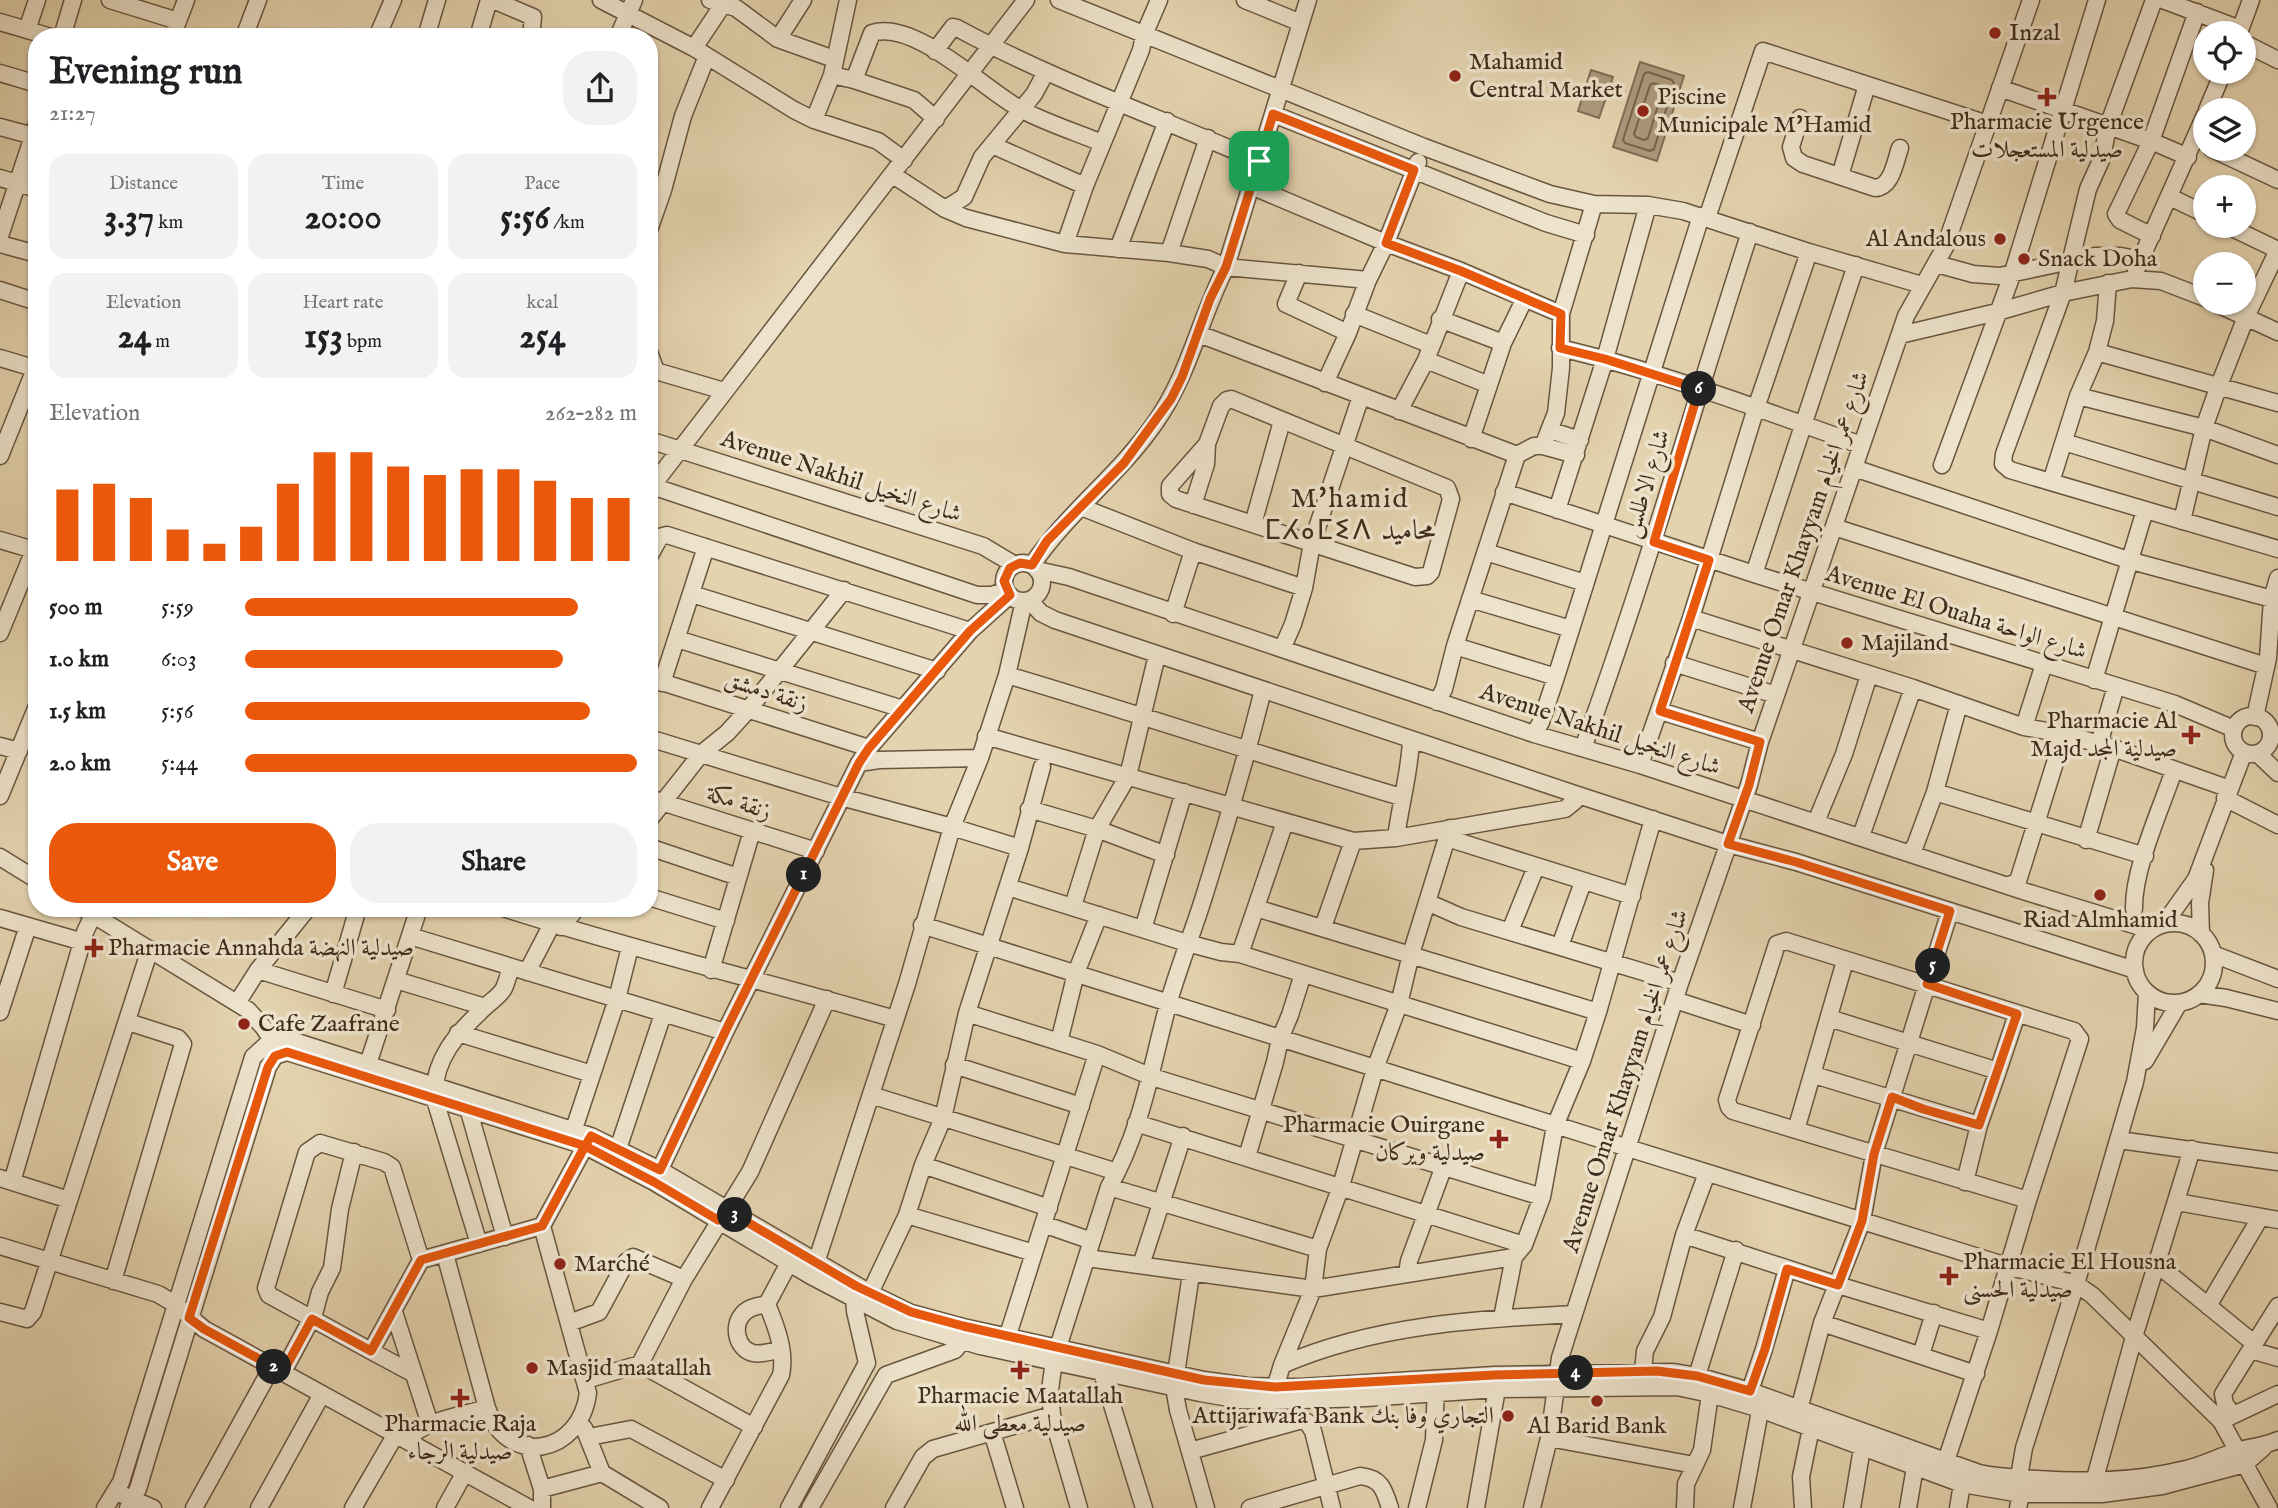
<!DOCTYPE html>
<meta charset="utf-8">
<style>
:root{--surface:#fff;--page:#f2f2f2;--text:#202124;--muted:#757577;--accent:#ea580c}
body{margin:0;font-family:"IM FELL English",Amiri,"Noto Sans Tifinagh",serif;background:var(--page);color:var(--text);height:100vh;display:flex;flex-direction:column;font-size:26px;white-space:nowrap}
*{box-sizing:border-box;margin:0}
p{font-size:23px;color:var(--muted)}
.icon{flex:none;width:38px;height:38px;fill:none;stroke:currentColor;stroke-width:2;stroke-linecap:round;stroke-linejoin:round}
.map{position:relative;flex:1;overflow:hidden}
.sheet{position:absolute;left:28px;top:28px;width:630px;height:889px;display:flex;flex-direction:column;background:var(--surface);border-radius:28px;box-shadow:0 2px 5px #0004}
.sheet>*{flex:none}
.buttons{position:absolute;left:2193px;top:21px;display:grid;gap:14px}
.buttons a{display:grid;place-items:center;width:63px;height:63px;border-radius:50%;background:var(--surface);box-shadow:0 2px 5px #0004;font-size:35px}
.pin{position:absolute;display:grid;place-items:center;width:60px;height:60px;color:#fff;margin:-30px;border-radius:14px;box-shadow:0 4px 10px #0006}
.km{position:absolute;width:35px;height:35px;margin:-18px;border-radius:50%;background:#222;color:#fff;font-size:19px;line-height:35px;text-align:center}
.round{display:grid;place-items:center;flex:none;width:74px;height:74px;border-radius:28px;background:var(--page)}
.overview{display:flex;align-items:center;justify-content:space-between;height:119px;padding:0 21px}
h1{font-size:38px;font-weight:700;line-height:52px}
.stats{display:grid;grid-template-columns:repeat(3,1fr);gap:10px;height:119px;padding:7px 21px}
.stats div{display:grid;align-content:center;border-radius:18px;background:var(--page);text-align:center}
.stats b{font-size:35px;font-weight:700}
.stats small{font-size:19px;font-weight:400}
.stats p{font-size:19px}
.chart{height:196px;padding:14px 21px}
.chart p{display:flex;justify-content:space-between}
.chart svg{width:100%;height:126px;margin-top:7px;stroke:var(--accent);stroke-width:6}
.button{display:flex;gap:14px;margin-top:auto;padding:14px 21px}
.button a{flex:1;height:80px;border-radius:28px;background:var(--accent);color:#fff;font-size:28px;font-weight:700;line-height:80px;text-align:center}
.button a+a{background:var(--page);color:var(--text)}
ul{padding:0 21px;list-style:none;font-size:23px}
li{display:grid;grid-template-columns:112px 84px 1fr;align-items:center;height:52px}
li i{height:18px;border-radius:9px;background:var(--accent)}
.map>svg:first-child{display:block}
.water{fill:#ac9a7d;stroke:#806e56;stroke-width:2}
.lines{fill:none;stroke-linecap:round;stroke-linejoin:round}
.shore{stroke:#76634c;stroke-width:2}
.minor-casing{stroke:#685640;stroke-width:19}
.minor{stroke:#ede2cb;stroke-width:16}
.route-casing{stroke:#fff;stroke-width:14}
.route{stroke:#ea580c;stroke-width:9}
.poi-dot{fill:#8f2418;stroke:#ede2cb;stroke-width:2.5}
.labels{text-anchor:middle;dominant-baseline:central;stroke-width:7;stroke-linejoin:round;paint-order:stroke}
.poi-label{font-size:24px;fill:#3f2c1b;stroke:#ede2cb;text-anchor:start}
.street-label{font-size:24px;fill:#3f2c1b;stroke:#ede2cb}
.quarter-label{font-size:28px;letter-spacing:2px;fill:#3f2c1b;stroke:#ede2cb}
</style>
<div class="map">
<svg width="2278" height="1508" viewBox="0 0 2278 1508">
<rect width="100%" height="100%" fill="#e4d3af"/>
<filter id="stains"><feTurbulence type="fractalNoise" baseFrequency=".00286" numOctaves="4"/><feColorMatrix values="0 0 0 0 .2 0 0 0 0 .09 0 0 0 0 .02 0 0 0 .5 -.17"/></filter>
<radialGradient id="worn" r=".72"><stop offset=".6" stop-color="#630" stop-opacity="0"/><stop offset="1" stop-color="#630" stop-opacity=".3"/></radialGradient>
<path class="water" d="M1640 62 1684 76 1657 161 1613 147Z
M1591 70 1613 77 1599 118 1578 111Z"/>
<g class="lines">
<path class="shore" d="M1648 72 1672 80 1674 83 1654 149 1650 151 1625 143 1623 140 1644 74Z
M1653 83 1662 86 1663 89 1648 138 1644 140 1636 137 1634 134 1650 85Z"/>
<defs>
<path id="minor" d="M110 0 178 21
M493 0 533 17 531 37
M601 0 694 48 794 110 814 120 878 141 904 160
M710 0 736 8 778 39 834 59
M1059 0 1424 147 1550 194 1594 204 1648 205 1683 211 1809 252 1922 285
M1245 0 1301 23
M2154 0 2108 126 2102 158 2088 189 2063 293 2004 454 2003 464 2010 470 2278 549
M2163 0 2240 29
M0 22 51 37
M27 30 37 0
M2239 33 2251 0
M62 37 73 0
M172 37 186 0
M244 37 258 0
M377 37 393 0
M426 37 437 0
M478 37 489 0
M618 37 634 0
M778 39 803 0
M2244 43 2278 60
M694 48 726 0
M935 51 953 27 957 28C1053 80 1158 117 1259 161
M0 73 37 84
M832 75 854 80 872 33C916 19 985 91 1022 110 1047 123 1075 132 1102 143
M854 80 914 100 936 119
M2000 88 2151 141 2188 157
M2207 110 2223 72
M1273 114 1546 223 1586 235
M1800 118 1791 147 1794 158 1803 164 1875 188C1892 187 1895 162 1900 148
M814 120 832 75 848 0
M0 127 37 137
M992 145 1085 186
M2212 149 2278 180
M893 175 945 209 966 218 1065 244 1169 253 1208 259 1226 267 1368 280
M1840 176 1867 85
M0 178 37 189
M1251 186 1386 243 1461 271 1561 314
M2170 197 2205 214
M945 209 964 197 982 157 1034 94 1046 72
M1707 218 1763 51 1988 124
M2228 226 2278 250
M649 230 663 190 683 116 707 56
M0 236 37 124
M2152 236 2120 220 2116 214 2151 141 2197 12
M0 244 37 254
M1065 244 1085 186 1141 50 1144 35 1159 0
M1118 249 1167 121
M1169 253 1208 138
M1937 264 1973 274 2000 276 2094 256H2121L2141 260
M2136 270 2205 115
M1299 273 1286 304 1348 333
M0 290 37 302
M2215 303 2278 332
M1354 314 1431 345
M1440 319 1503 343
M1199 334 1517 455
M1900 335 1997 312 2063 293 2132 279 2161 281 2205 298
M1560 348C1662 372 1762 410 1861 445
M649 352 656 371
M2097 352 2105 321 2108 283
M0 358 37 369
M1426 360 1489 385
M649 369 724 391
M1325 383 1348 333 1368 280 1386 243 1418 162
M2078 396 2204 428 2278 455
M1231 399 1447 488 1451 499 1431 572 1427 576 1415 577 1176 499 1170 494V486L1207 444 1221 406 1227 400Z
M1399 411 1426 360 1461 271
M1549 430 1580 440
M1471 439 1503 343 1525 298
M649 440 983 546 1015 565
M2064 442 2278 507
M1543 446 1576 455
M0 456 35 369
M1942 465 2012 275 2097 0
M1854 468 2128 560 2272 599
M2051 482 2078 396 2097 352 2278 403
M649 485 977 595H992L1006 590
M649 490 1026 0
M1504 492 1754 574 2175 704 2234 729
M1193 505 1206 464 1207 444
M1081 507 1193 551 1304 588
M1557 510 1605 359 1648 205
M2182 521 2204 428 2218 388 2246 317 2278 250
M1253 524 1282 421
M1834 527 2266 666
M0 540 37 551
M1486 552 1585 583
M649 557 660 537 667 535 970 631
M1004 582a19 19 0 1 1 38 0a19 19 0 1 1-38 0Z
M1032 565C1067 513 1119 475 1155 423 1189 375 1200 318 1226 267L1308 0
M1037 570 1069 577 1534 734 1640 765 2020 890 2150 930
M1754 574 1856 265
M692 594 937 671
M1470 599 1571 629
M1029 600 1041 613 1055 620 1575 794 1728 844 1796 862 2135 970
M1173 614 1193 551
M1691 618 1913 688 2024 727 2064 734 2113 748 2230 789
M0 633 37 543
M677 639 903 709
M1455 646 1556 677
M1282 649 1293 624 1304 588 1312 543 1361 396
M1674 663 1776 695
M1007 675C1139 714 1269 758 1401 797
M649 678 869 748
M2094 680 2145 510
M662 683 706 547
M1437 702 1444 689 1455 646 1517 455 1534 446H1543L1556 413 1561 368V314L1594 204
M1660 711 1760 742
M2233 735a19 19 0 1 1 38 0a19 19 0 1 1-38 0Z
M2255 717 2268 658 2272 599 2278 578
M2024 727 2044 664
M1534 734 1541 722 1556 677 1701 216
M986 736 1353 841 1396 838 1565 809 1575 801V794
M649 738 841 797 952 827 1020 848
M2099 744 2116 686
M0 746 19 751
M1583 748C1645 578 1694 404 1750 232
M2257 753 2278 773
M859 763 879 760 980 758
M1640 765 1691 618 1756 408 1809 252
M1935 792 2145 856
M0 796 37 706
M649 798 816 851
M2225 798 2278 825
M1029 809 1097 829 1166 855
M649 820 701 754 727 733 748 710 844 590
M1816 822 1844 754 1869 675
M1861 836 1913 688
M1396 838C1400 805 1410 772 1411 739
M1447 838 1632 896
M2086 840 2113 748
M649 847 738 877
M1909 853 1915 846 1935 792 1959 704
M0 857 37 880
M2008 886 2018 881 2064 734
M1008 887 1187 943 1221 952 1240 954 1582 1061
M649 897 726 921
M1427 902 1461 917 1680 983
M1073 906 1097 829 1128 776 1157 655
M82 908 248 1010 264 1028 277 1048
M503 908C633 950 765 981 895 1019
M1256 908 1598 1012
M2134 909C2133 869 2161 809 2174 770
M0 918 83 942
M2134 963a40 40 0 1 1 80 0a40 40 0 1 1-80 0Z
M2164 924 2196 879 2244 752
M922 925 1628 1148 2007 1266 2076 1284 2092 1295 2221 1421 2269 1508
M561 927 577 908
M1323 927 1353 841
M1143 929 1184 792
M1510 931 1536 867
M2201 934 2200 903 2205 870
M410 936 725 1032
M1560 946 1583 882
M1240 954 1285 822
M2213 954 2278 979
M258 970 387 1010
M711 970 752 831
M527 972 552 924
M396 980 485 1007
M333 994 358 908
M2199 994 2226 998 2278 1011
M1675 1000 1752 1025
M237 1003 258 970 308 908
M0 1012 28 926
M967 1013 1097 1054 1152 1077 1542 1197
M458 1033 592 1074
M1059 1042 1076 973 1099 915
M2145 1061 2179 1003
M368 1064 419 908
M954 1065 1081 1106
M1998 1071 2017 1014
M1814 1075 1979 1125 1998 1071 1829 1018
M871 1095 1117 1172
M466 1101 505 1237
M1136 1123 1524 1245
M1796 1130 1845 961
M571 1138 617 999 630 947
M2119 1140 2278 1162
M320 1143 384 1162 392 1167 421 1260 371 1351 269 1295 266 1288 307 1152Z
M1247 1157 1275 1062 1280 1039 1290 1015 1303 974
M615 1158 663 1014
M923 1165 1049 1208
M0 1178 69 1200
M655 1180 725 1032 859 763 869 748 970 631 1010 595
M12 1182 85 932 93 915
M1965 1182 1979 1125
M1109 1187 1318 1249
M2177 1202 2278 1220
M907 1215 1034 1253
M1043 1224 1092 1241
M542 1226 589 1139
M1684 1235 1838 1285 1989 1331
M479 1244 435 1100C431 1061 458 1032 485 1007 491 1001 500 996 504 988 507 981 509 974 511 967
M0 1246 158 1294 175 1304 204 1329 529 1508
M445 1254 487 1408C508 1468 580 1455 588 1393L542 1226
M1087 1258 1313 1289 1514 1257
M421 1260 542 1226
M1141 1265 1183 1136
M2158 1265 2255 1344
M813 1272 907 984 952 827 980 758 1007 675 1024 601
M1407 1273 1409 1261 1444 1166
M1191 1274 1174 1387 1178 1410 1206 1508
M113 1281 183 1044 178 1038 128 1022
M870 1293 907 1215 923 1165 943 1118 967 1013 1020 848 1042 767
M767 1304C758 1306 748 1307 742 1315 732 1327 737 1349 753 1353 762 1355 773 1351 781 1349
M2208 1306 2260 1218
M0 1312 27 1319 33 1312 150 949
M394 1312 430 1424
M1502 1318 1514 1257 1524 1245 1542 1197 1555 1126 1582 1061 1598 1012 1653 819
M569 1323 599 1312 626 1262 633 1257 684 1279
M1822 1323 1976 1374
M1008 1335 1097 1054
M2251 1350 2278 1358
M371 1351 412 1373
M1921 1355 1934 1313
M640 1364 684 1279 750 1172 827 999
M1282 1365C1374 1325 1476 1319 1574 1314
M1104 1371 1103 1376 1144 1508
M1643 1371 1645 1351 1662 1317 1684 1235 1707 1173
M283 1372 314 1314 320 1292 332 1268 340 1209 354 1152
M1697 1376 1736 1250
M586 1380 640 1364 754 1427
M1750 1391 1764 1349 1787 1269
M1273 1395 1282 1365 1313 1289 1318 1249 1341 1186 1375 1069 1399 1004 1411 954 1450 828
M2233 1415 2225 1404 2223 1394 2278 1306
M1797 1417 1822 1323 1862 1221 1874 1154 1950 911
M2223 1420 2278 1394
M584 1428 602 1473 660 1508
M992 1432 1015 1508
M589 1437 631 1429 726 1480
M1549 1438 1694 1465
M407 1440C421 1421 464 1415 487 1408
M528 1445 542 1489
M1190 1451 1302 1420 1307 1422 1313 1431 1332 1508
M1946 1461 1989 1331 2028 1200 2080 1039 2074 1031 1786 941 1777 944 1727 1100 1729 1107 1733 1111 2028 1200
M2094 1482 2134 1337 2192 1149
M123 1495 153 1508
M105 1508 121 1482 253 1057 266 1045 288 1039 591 1136 660 1170 870 1293 911 1313 963 1327 1204 1380 1248 1386 1301 1387 1494 1375 1672 1372 1697 1376 1750 1391 1979 1473C1993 1476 2006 1477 2021 1478 2079 1482 2130 1483 2186 1469 2204 1465 2220 1456 2237 1451 2251 1447 2264 1446 2278 1440
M128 1508 138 1489 149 1452 268 1067 275 1056 287 1052 585 1146 654 1182 811 1276 897 1321 980 1346 1200 1393 1241 1400 1271 1401 1366 1398 1497 1389 1677 1387 1710 1394 1760 1409 1962 1484 2021 1494H2102L2162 1486 2245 1464 2263 1448
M194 1508 272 1367
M259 1508 322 1394
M353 1508 396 1434
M445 1508 465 1472
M542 1508V1489L602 1473
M710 1508 781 1375C786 1351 776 1326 767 1304L789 1263
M789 1508 867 1363 855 1311 854 1294
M810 1508 886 1375 955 1350 960 1344 962 1334
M894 1508 923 1457 933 1449 1052 1415
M1079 1508 1052 1415 1050 1390 1054 1360 1109 1187C1142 1130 1152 1063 1169 1001 1180 963 1195 927 1206 890 1227 824 1246 757 1263 690
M1250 1508 1360 1476C1381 1478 1384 1489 1390 1508
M1417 1508 1434 1440 1436 1383
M1476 1508 1497 1389 1496 1381
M1532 1508 1549 1438 1560 1358 1680 983 1749 785 1760 742 1906 316 1945 247 2031 0
M1685 1508 1686 1484 1702 1450 1710 1394
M1742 1508 1762 1400
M1803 1508 1801 1477 1811 1428
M1852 1508 1862 1448
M1908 1508 1915 1467
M1958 1508 1962 1484
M2018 1508 2021 1494 2019 1477 2024 1448 2076 1284 2135 1082 2145 1028 2147 993"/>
</defs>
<use href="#minor" class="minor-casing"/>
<use href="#minor" class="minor"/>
</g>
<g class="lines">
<defs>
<path id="route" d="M1259 161 1226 267 1210 299 1182 377 1171 399 1124 463 1047 541 1032 565 1020 563 1010 568 1004 581 1010 595 970 631 869 748 859 763 725 1032 660 1170 591 1136 585 1146 542 1226 421 1260 371 1351 312 1319 283 1372 204 1329 189 1318 268 1067 275 1056 287 1052 585 1146 654 1182 718 1220 725 1209 856 1286 911 1312 963 1326 1204 1380 1275 1387 1494 1375 1657 1371 1697 1376 1750 1391 1765 1349 1787 1269 1838 1285 1862 1221 1874 1154 1892 1097 1923 1109 1979 1125 2017 1014 1927 984 1950 911 1796 862 1728 844 1749 785 1760 742 1660 711 1709 560 1654 542 1699 389 1605 359 1560 348 1561 314 1461 271 1386 243 1414 170 1273 114 1259 161"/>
</defs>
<use href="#route" class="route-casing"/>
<use href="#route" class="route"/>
</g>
<g class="poi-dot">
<circle cx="1995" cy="33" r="7"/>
<circle cx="1455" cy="76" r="7"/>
<path d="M2043.5 86.5h7v7h7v7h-7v7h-7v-7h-7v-7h7z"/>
<circle cx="1643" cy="111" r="7"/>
<circle cx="2000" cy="239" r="7"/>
<circle cx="2024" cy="259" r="7"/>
<circle cx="1847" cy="643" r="7"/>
<path d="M2187.5 724.5h7v7h7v7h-7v7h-7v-7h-7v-7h7z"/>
<circle cx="2100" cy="895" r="7"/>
<path d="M90.5 937.5h7v7h7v7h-7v7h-7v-7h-7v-7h7z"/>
<circle cx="244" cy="1024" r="7"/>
<path d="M1495.5 1128.5h7v7h7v7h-7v7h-7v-7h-7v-7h7z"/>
<circle cx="560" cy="1264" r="7"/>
<path d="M1945.5 1265.5h7v7h7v7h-7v7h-7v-7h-7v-7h7z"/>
<circle cx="532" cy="1368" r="7"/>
<path d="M1016.5 1359.5h7v7h7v7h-7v7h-7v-7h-7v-7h7z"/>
<path d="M456.5 1387.5h7v7h7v7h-7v7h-7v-7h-7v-7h7z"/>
<circle cx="1597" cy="1401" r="7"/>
<circle cx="1508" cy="1416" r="7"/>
</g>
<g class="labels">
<g class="poi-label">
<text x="2009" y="33">Inzal</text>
<text x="1469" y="62">Mahamid<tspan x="1469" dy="28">Central Market</tspan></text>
<text x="1657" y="97">Piscine<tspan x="1657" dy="28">Municipale M'Hamid</tspan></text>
<text x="2047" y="122" text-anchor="middle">Pharmacie Urgence<tspan x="2047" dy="28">صيدلية المستعجلات</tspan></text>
<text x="1986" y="239" text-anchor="end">Al Andalous</text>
<text x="2038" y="259">Snack Doha</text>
<text x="1861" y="643">Majiland</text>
<text x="2177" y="721" text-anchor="end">Pharmacie Al<tspan x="2177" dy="28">Majd صيدلية المجد</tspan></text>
<text x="2100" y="920" text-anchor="middle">Riad Almhamid</text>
<text x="108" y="948">Pharmacie Annahda صيدلية النهضة</text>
<text x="258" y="1024">Cafe Zaafrane</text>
<text x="1485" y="1125" text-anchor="end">Pharmacie Ouirgane<tspan x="1485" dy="28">صيدلية ويركان</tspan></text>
<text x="1963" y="1262">Pharmacie El Housna<tspan x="1963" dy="28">صيدلية الحسنى</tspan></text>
<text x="574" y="1264">Marché</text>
<text x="546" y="1368">Masjid maatallah</text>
<text x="1020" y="1396" text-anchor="middle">Pharmacie Maatallah<tspan x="1020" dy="28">صيدلية معطى الله</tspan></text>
<text x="1494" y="1416" text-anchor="end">Attijariwafa Bank التجاري وفا بنك</text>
<text x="460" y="1424" text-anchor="middle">Pharmacie Raja<tspan x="460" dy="28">صيدلية الرجاء</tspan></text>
<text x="1597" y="1426" text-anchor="middle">Al Barid Bank</text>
</g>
<g class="street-label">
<text transform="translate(841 477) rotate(18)">Avenue Nakhil شارع النخيل</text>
<text transform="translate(1647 484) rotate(-73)">شارع الاطلس</text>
<text transform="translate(1804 542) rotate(-71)">Avenue Omar Khayyam شارع عمر الخيام</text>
<text transform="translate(1956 613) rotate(17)">Avenue El Ouaha شارع الواحة</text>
<text transform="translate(766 692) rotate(18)">زنقة دمشق</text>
<text transform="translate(1600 730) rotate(18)">Avenue Nakhil شارع النخيل</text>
<text transform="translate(739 803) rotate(18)">زنقة مكة</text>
<text transform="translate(1626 1081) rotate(-72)">Avenue Omar Khayyam شارع عمر الخيام</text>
</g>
<g class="quarter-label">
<text x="1350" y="499">M'hamid<tspan x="1350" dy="32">ⵎⵃⴰⵎⵉⴷ محاميد</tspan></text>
</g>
</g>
<rect width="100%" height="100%" filter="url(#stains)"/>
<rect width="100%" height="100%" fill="url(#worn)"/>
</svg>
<div class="buttons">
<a><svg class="icon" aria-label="locate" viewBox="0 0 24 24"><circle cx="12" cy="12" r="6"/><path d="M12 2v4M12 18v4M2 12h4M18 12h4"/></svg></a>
<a><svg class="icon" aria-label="layers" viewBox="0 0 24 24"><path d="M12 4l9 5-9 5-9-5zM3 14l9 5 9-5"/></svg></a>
<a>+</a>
<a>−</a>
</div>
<div class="pin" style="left:1259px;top:161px;background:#1e9e55"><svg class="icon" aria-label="arrive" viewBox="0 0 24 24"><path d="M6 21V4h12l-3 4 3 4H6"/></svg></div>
<b class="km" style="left:804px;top:875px">1</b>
<b class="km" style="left:274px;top:1367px">2</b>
<b class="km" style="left:735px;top:1215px">3</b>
<b class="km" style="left:1576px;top:1373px">4</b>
<b class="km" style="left:1933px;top:966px">5</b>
<b class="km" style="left:1699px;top:389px">6</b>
<section class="sheet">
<div class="overview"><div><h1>Evening run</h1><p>21:27</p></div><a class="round"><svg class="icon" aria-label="share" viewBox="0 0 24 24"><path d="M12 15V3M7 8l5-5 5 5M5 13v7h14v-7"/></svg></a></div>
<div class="stats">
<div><p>Distance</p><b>3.37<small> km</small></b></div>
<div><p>Time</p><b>20:00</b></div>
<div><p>Pace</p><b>5:56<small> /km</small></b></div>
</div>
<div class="stats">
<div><p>Elevation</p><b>24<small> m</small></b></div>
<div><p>Heart rate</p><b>153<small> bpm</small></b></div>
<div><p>kcal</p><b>254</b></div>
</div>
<div class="chart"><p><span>Elevation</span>262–282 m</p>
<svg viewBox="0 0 160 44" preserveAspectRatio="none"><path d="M5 44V19M15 44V17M25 44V22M35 44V33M45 44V38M55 44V32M65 44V17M75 44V6M85 44V6M95 44V11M105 44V14M115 44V12M125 44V12M135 44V16M145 44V22M155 44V22"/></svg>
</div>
<ul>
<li><b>500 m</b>5:59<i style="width:85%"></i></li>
<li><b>1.0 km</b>6:03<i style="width:81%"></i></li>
<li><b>1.5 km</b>5:56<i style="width:88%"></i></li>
<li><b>2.0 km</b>5:44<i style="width:100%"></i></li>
</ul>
<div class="button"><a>Save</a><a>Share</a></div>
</section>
</div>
